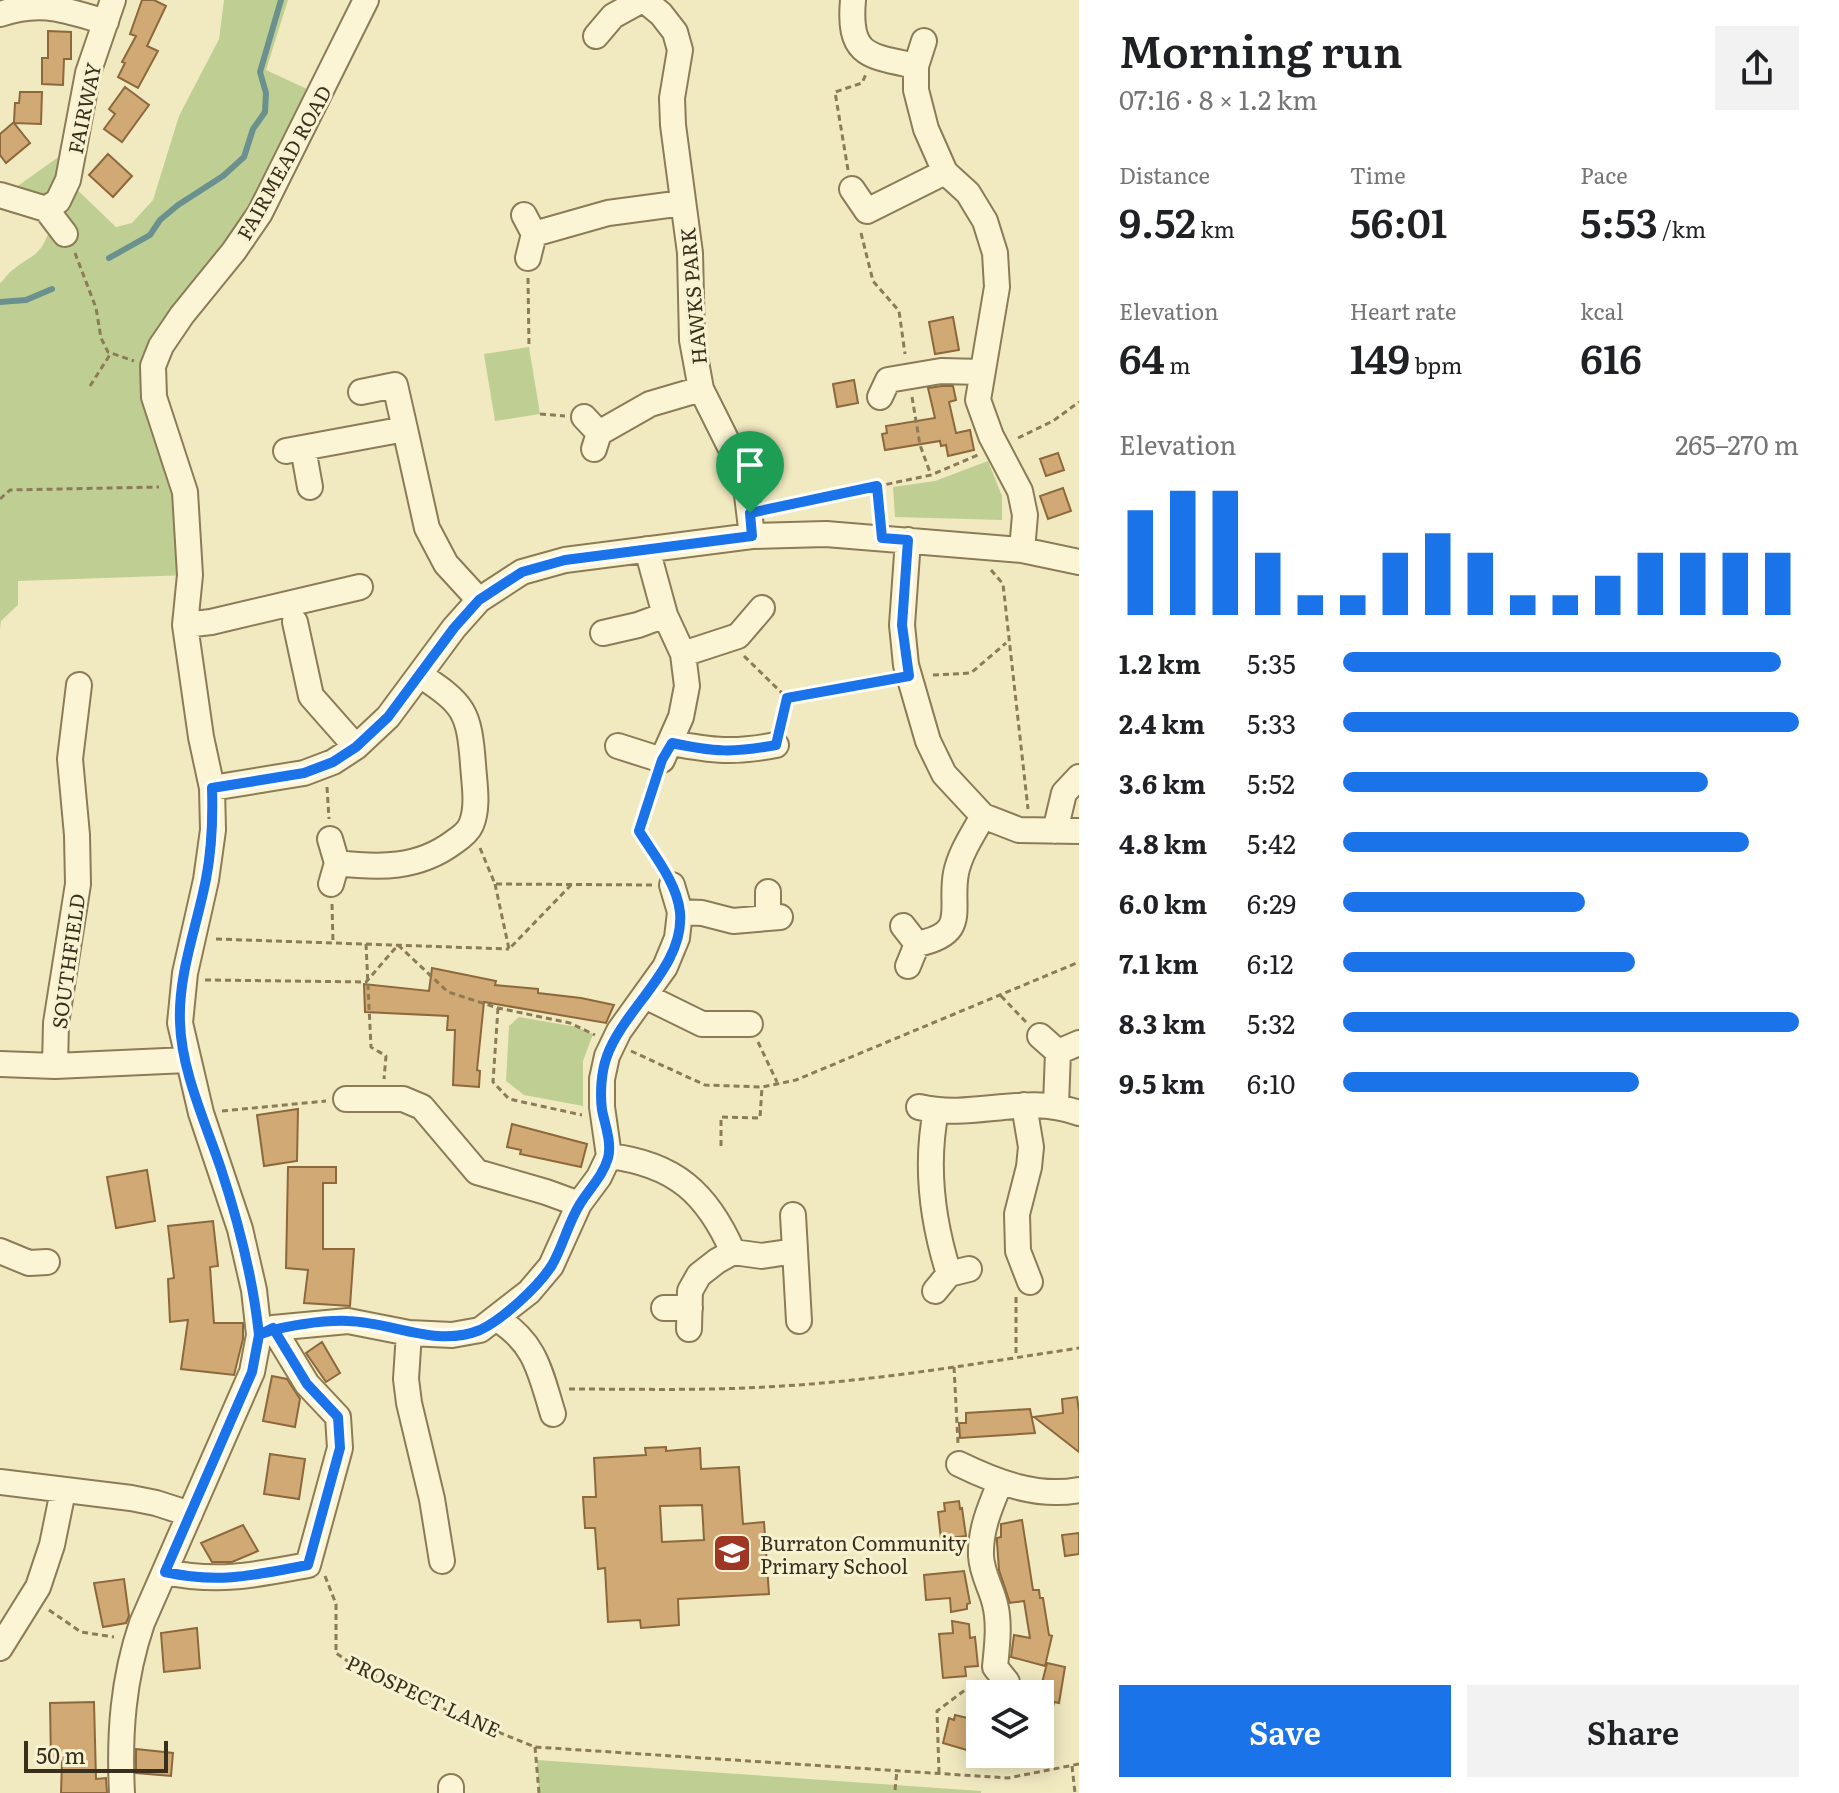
<!DOCTYPE html>
<meta charset="utf-8">
<style>
:root{--surface:#fff;--page:#f2f2f2;--text:#202124;--muted:#757577;--accent:#1a73e8}
body{margin:0;font-family:Literata,serif;background:var(--page);color:var(--text);height:100vh;display:flex;flex-direction:column;font-size:30px;white-space:nowrap}
*{box-sizing:border-box;margin:0}
p{font-size:26px;color:var(--muted)}
.icon{flex:none;width:44px;height:44px;fill:none;stroke:currentColor;stroke-width:2;stroke-linecap:round;stroke-linejoin:round}
.map{position:relative;flex:1;overflow:hidden}
.panel{display:flex;flex-direction:column;background:var(--surface);width:760px}
.panel>*{flex:none}
.fabs{position:absolute;left:966px;top:1680px;display:grid;gap:16px}
.fabs a{display:grid;place-items:center;width:88px;height:88px;border-radius:0px;background:var(--surface);box-shadow:0 4px 20px #0003;font-size:40px}
.scale{position:absolute;left:24px;bottom:20px;width:144px;box-sizing:border-box;padding-left:8px;border:4px solid #3a2f1d;border-top:0;font-size:22px;line-height:28px;white-space:nowrap;color:#3a2f1d;-webkit-text-stroke:6px #f7f2d1;paint-order:stroke}
.pin{position:absolute;display:grid;place-items:center;width:68px;height:68px;color:#fff;margin:-82px -34px;border-radius:50% 50% 50% 0;rotate:-45deg;box-shadow:0 0 8px #0007}
.pin .icon{rotate:45deg}
.round{display:grid;place-items:center;flex:none;width:84px;height:84px;border-radius:0px;background:var(--page)}
.headline{display:flex;align-items:center;justify-content:space-between;height:136px;padding:0 40px}
h1{font-size:44px;font-weight:600;line-height:60px}
.stats{display:grid;grid-template-columns:repeat(3,1fr);gap:12px;height:136px;padding:8px 40px}
.stats div{display:grid;align-content:center}
.stats b{font-size:40px;font-weight:600}
.stats small{font-size:22px;font-weight:400}
.stats p{font-size:22px}
.chart{height:224px;padding:16px 40px}
.chart p{display:flex;justify-content:space-between}
.chart svg{width:100%;height:144px;margin-top:8px;stroke:var(--accent);stroke-width:6}
.action{display:flex;gap:16px;margin-top:auto;padding:16px 40px}
.action a{flex:1;height:92px;border-radius:0px;background:var(--accent);color:#fff;font-size:32px;font-weight:600;line-height:92px;text-align:center}
.action a+a{background:var(--page);color:var(--text)}
ul{padding:0 40px;list-style:none;font-size:26px}
li{display:grid;grid-template-columns:128px 96px 1fr;align-items:center;height:60px}
li i{height:20px;border-radius:10px;background:var(--accent)}
main{display:flex;flex:1;min-height:0}
.map>svg:first-child{display:block}
.green{fill:#bfcf94}
.lines{fill:none;stroke-linecap:round;stroke-linejoin:round}
.stream{stroke:#6a918e;stroke-width:6}
.building{fill:#d1a974;stroke:#8c683c;stroke-width:2;fill-rule:evenodd}
.minor-casing{stroke:#8b7b57;stroke-width:28}
.path{stroke:#8b7b57;stroke-width:3;stroke-dasharray:6 4;stroke-linecap:butt}
.minor{stroke:#fbf5d5;stroke-width:24}
.route-casing{stroke:#fff;stroke-width:16}
.route{stroke:#1a73e8;stroke-width:10}
.labels{text-anchor:middle;dominant-baseline:central;stroke-width:6;stroke-linejoin:round;paint-order:stroke}
.street-label{font-size:20px;fill:#3a2f1d;stroke:#f7f2d1}
.poi-label{font-size:20px;fill:#3a2f1d;stroke:#f7f2d1;text-anchor:start}
</style>
<main>
<div class="map">
<svg width="1079" height="1793" viewBox="0 0 1079 1793">
<rect width="100%" height="100%" fill="#f1eac1"/>
<path class="green" d="M224 0H288L266 70 320 95 157 356 190 575 18 581V605L1 621 0 630V283C5 279 8 273 14 269 33 253 38 259 49 232L44 223 5 195 74 146 68 181 116 227 132 223 153 200 179 116 219 39Z
M529 347 540 414 495 421 484 354Z
M988 461 1002 496V520L895 517 893 487 935 481Z
M519 1017 577 1027 593 1034 583 1061V1106L524 1095 506 1081 509 1026Z
M537 1760 981 1791V1793H539Z"/>
<g class="lines">
<path class="stream" d="M109 258 150 235 160 220 178 205 223 176 244 157 253 129 265 112 266 93 260 72 281 0
M0 302 26 300 52 289"/>
</g>
<path class="building" d="M142 0H154L166 6 147 46 158 51 138 88 118 77 125 63 122 62 136 36 130 34Z
M48 31 71 32V59H64L63 85 42 84V58H48Z
M125 87 149 105 122 142 104 129 115 114 109 109Z
M20 92H42L41 124 14 123 30 143 6 163 0 155V134L14 122 15 103H19Z
M108 154 132 176 113 197 89 175Z
M953 317 959 350 935 354 929 322Z
M854 380 858 403 837 407 833 384Z
M942 386H953L956 400 949 402 956 433 970 430 974 450 948 456 946 445 941 446 940 441 885 450 882 434 887 433 886 426 935 418 928 388Z
M1058 453 1064 470 1046 476 1040 459Z
M1063 488 1071 511 1048 519 1040 496Z
M432 968 496 981 495 985 538 989V993L581 998 614 1005 606 1023 484 1002 477 1070 480 1071 479 1087 453 1085 455 1030H447L448 1016 365 1012 364 984 429 991Z
M298 1109 297 1161 264 1166 257 1115Z
M512 1124 587 1144 581 1167 520 1154 521 1150 507 1147Z
M288 1167H336V1183H323V1249H354L350 1306 304 1303 308 1270 286 1268Z
M147 1170 155 1221 116 1228 107 1177Z
M213 1221 218 1266 210 1267 214 1323H243V1339L234 1375 181 1369 188 1320 170 1322 168 1279 174 1278 168 1226Z
M322 1342 340 1373 326 1382 306 1353Z
M272 1376 287 1379 300 1399 295 1427 263 1421Z
M1077 1397 1079 1411V1452L1034 1417 1063 1413 1062 1399Z
M1030 1409 1035 1433 960 1438 959 1423H966V1413Z
M666 1447V1451L700 1448 701 1469 739 1467 743 1524 764 1522 769 1594 678 1599 679 1625 641 1628 640 1620 608 1622 605 1568 598 1569 595 1528H585L583 1497H596L594 1458 646 1455 645 1448ZM702 1505 704 1540 662 1542 660 1506Z
M270 1454 305 1459 299 1499 264 1494Z
M959 1501 960 1509 962 1508 966 1536 941 1539 938 1512 945 1511 944 1503Z
M1022 1520 1033 1590H1039L1040 1598H1043L1049 1635 1052 1636 1045 1666 1011 1657 1014 1635 1030 1638 1024 1601 1010 1603 999 1570 997 1542V1538L1001 1537V1524Z
M243 1525 258 1551 232 1562H212L201 1543Z
M1079 1533V1554L1065 1556 1062 1535Z
M964 1571 970 1603 967 1604V1609L951 1612 950 1598 926 1600 924 1575Z
M124 1579 129 1616 126 1623 103 1627 94 1583Z
M952 1621 969 1624 970 1638 975 1637 978 1666 965 1667 966 1676 943 1678 939 1634 953 1633Z
M197 1628 200 1668 164 1672 161 1633Z
M1047 1663 1065 1667 1059 1703 1054 1702 1046 1736H1040V1691Z
M94 1702 96 1779 106 1778 107 1793H61L62 1761 51 1762 50 1703Z
M955 1715 980 1721V1754L943 1743 949 1718 954 1720Z
M136 1749 173 1753 171 1776 136 1773Z"/>
<g class="lines">
<defs>
<path id="minor" d="M644 0 661 14 675 32 680 50 672 98 673 125 690 253 692 340 701 389 740 467 747 495 752 536
M853 0C848 56 868 56 916 66
M0 14C42 0 64 10 106 22
M596 36 613 16 642 0
M924 41 916 66V90L926 129 945 172 968 193 985 221 995 253 997 287 978 400 991 436 1020 491 1025 515 1022 550
M852 189 867 211 945 172
M0 195 46 209 65 234
M46 209 58 201 68 180 88 73 113 0
M524 215 534 234 528 258
M534 234 608 213 683 203
M361 392 395 385 405 429
M880 397 888 380 941 371 982 372
M584 417 599 433 594 449
M599 433 650 404 701 389
M303 448 310 487
M286 451 405 429 427 528 446 564 479 600
M908 540 902 625 906 665 928 741 944 774 983 816 1019 830 1079 831
M295 622 311 696 356 747
M185 625 211 622 360 587
M603 633 638 625 665 615
M683 654 738 636 762 608
M672 743C713 751 735 753 776 745
M618 746 662 760 681 717 687 686 683 654 665 615 647 549
M212 788 304 773 333 762 356 747 388 717 454 628 479 600 522 572 565 560 752 536 826 534 1022 550 1079 562
M1055 831 1064 793 1079 777
M330 839 337 863 331 884
M337 863C379 868 418 869 454 842 460 838 468 832 471 825 479 807 474 782 473 764 469 711 464 704 420 675
M680 912 702 913 733 921 780 917
M768 918V892
M903 926 917 944 908 966
M917 944C970 933 949 910 956 873 960 853 973 834 983 816
M645 996 702 1024H750
M1040 1036 1058 1052 1079 1043
M0 1064 55 1066 187 1060
M55 1066 56 1023 78 884 77 835 70 759 79 685
M346 1099H403L422 1107 477 1172 546 1192 579 1204
M1024 1105 1031 1147 1029 1167 1017 1214 1018 1251 1030 1282
M1056 1105 1058 1052
M919 1107C975 1120 1023 1093 1079 1113
M936 1111C925 1166 932 1220 949 1274
M609 1156C675 1164 707 1193 733 1252
M793 1215 799 1321
M0 1251 29 1263 47 1262
M935 1291 949 1274 969 1269
M664 1308H690
M497 1319C536 1343 540 1372 553 1414
M689 1329 690 1291 699 1275 717 1261 733 1252 762 1256 795 1251
M409 1333 406 1379 409 1403 432 1499 442 1561
M259 1335 273 1328 348 1321 409 1333 452 1335 480 1330 529 1292 551 1266 579 1204 599 1177 609 1156 602 1107V1079L607 1056 619 1031 665 967 677 938 680 912 672 885
M959 1464C996 1482 1037 1498 1079 1490
M0 1482 131 1498 156 1503 190 1514
M1000 1483C990 1507 980 1530 981 1556 982 1574 991 1587 995 1604 1000 1624 997 1646 995 1667L1007 1682
M165 1572C219 1583 255 1575 308 1565L340 1448 338 1417 307 1384 273 1328
M0 1648 38 1587 52 1545 63 1491
M122 1793C119 1733 123 1679 142 1623L252 1372 259 1335 254 1290 240 1229 201 1113 180 1023 185 973 206 880 213 830 212 788 201 737 185 625 190 575 185 492 154 397 153 366 161 346 182 315 234 251 260 213 366 0
M451 1793V1787"/>
</defs>
<use href="#minor" class="minor-casing"/>
<path class="path" d="M848 170 835 92 862 83 866 74
M861 233 873 281 899 311 905 354
M75 253 96 308 101 338 108 352 134 361
M528 278 529 347
M90 386 111 353
M912 397 920 445 931 475
M540 414 565 416
M1018 438 1053 421 1079 402
M877 486 880 518
M0 499 10 490 159 487
M769 509 931 475 978 455
M991 570 1003 584 1028 809
M744 656 787 698
M933 675 971 673 1006 643
M781 726 787 698 889 680
M655 781 639 831 662 868
M327 787 329 819
M480 848 495 884 652 885
M495 884 509 949 572 884
M332 904 333 943
M216 939 509 949
M366 944 371 1047 386 1056 384 1079
M205 980 366 982 398 945 448 992 498 1008 570 1023 595 1035
M1001 996 1026 1022
M498 1008 493 1082 509 1099 582 1115
M758 1042 777 1082
M631 1051 705 1085 762 1087 796 1080 1079 962
M222 1111 326 1101
M721 1146V1117L760 1118 762 1087
M1016 1297V1357
M954 1367 958 1443
M569 1389C640 1389 711 1391 782 1386 882 1380 980 1363 1079 1348
M325 1576 336 1604V1653L352 1664 463 1718 535 1747 1008 1778 1079 1764
M49 1610 81 1632 114 1637
M535 1747 539 1793
M1072 1766 1075 1793
M939 1773 937 1711 977 1681
M895 1790 897 1770"/>
<use href="#minor" class="minor"/>
</g>
<g class="lines">
<defs>
<path id="route" d="M750 513 752 536 565 560 522 572 479 600 454 628 388 717 356 747 333 762 304 773 212 788C213 819 212 848 206 879 197 926 178 974 180 1022 181 1070 206 1124 221 1169 239 1224 253 1278 259 1335L273 1328 307 1384 338 1417 340 1448 308 1565C255 1575 219 1584 165 1572L252 1372 259 1335C278 1326 326 1320 348 1321 392 1322 436 1348 480 1330 502 1320 539 1286 552 1265 563 1246 568 1223 580 1204 589 1189 603 1176 608 1158 612 1143 605 1125 602 1110 600 1094 601 1072 607 1056 624 1008 685 967 680 912 677 883 654 855 639 831L662 760 672 743C714 752 733 753 776 745L787 698 909 676 902 625 908 540 882 538 877 486 750 513"/>
</defs>
<use href="#route" class="route-casing"/>
<use href="#route" class="route"/>
</g>
<defs>
<symbol id="school-square" viewBox="-11 -11 22 22"><rect x="-9" y="-9" width="18" height="18" rx="4" fill="#9e3624" stroke="#f7f2d1"/><path d="M0-5L7-2L0 1L-7-2ZM-4 1L0 2.5L4 1V4Q0 6-4 4Z" fill="#fff"/></symbol>
</defs>
<g fill-rule="evenodd">
<use href="#school-square" x="710" y="1531" width="44" height="44"/>
</g>
<g class="labels">
<g class="street-label">
<text transform="translate(83 108) rotate(-78)">FAIRWAY</text>
<text transform="translate(283 162) rotate(-61)">FAIRMEAD ROAD</text>
<text transform="translate(692 296) rotate(-95)">HAWKS PARK</text>
<text transform="translate(67 961) rotate(-82)">SOUTHFIELD</text>
<text transform="translate(424 1695) rotate(25)">PROSPECT LANE</text>
</g>
<g class="poi-label">
<text x="760" y="1542">Burraton Community<tspan x="760" dy="23">Primary School</tspan></text>
</g>
</g>
</svg>
<div class="fabs">
<a><svg class="icon" aria-label="layers" viewBox="0 0 24 24"><path d="M12 4l9 5-9 5-9-5zM3 14l9 5 9-5"/></svg></a>
</div>
<div class="scale">50 m</div>
<div class="pin" style="left:750px;top:513px;background:#1e9e55"><svg class="icon" aria-label="arrive" viewBox="0 0 24 24"><path d="M6 21V4h12l-3 4 3 4H6"/></svg></div>
</div>
<section class="panel">
<div class="headline"><div><h1>Morning run</h1><p>07:16 · 8 × 1.2 km</p></div><a class="round"><svg class="icon" aria-label="share" viewBox="0 0 24 24"><path d="M12 15V3M7 8l5-5 5 5M5 13v7h14v-7"/></svg></a></div>
<div class="stats">
<div><p>Distance</p><b>9.52<small> km</small></b></div>
<div><p>Time</p><b>56:01</b></div>
<div><p>Pace</p><b>5:53<small> /km</small></b></div>
</div>
<div class="stats">
<div><p>Elevation</p><b>64<small> m</small></b></div>
<div><p>Heart rate</p><b>149<small> bpm</small></b></div>
<div><p>kcal</p><b>616</b></div>
</div>
<div class="chart"><p><span>Elevation</span>265–270 m</p>
<svg viewBox="0 0 160 44" preserveAspectRatio="none"><path d="M5 44V12M15 44V6M25 44V6M35 44V25M45 44V38M55 44V38M65 44V25M75 44V19M85 44V25M95 44V38M105 44V38M115 44V32M125 44V25M135 44V25M145 44V25M155 44V25"/></svg>
</div>
<ul>
<li><b>1.2 km</b>5:35<i style="width:96%"></i></li>
<li><b>2.4 km</b>5:33<i style="width:100%"></i></li>
<li><b>3.6 km</b>5:52<i style="width:80%"></i></li>
<li><b>4.8 km</b>5:42<i style="width:89%"></i></li>
<li><b>6.0 km</b>6:29<i style="width:53%"></i></li>
<li><b>7.1 km</b>6:12<i style="width:64%"></i></li>
<li><b>8.3 km</b>5:32<i style="width:100%"></i></li>
<li><b>9.5 km</b>6:10<i style="width:65%"></i></li>
</ul>
<div class="action"><a>Save</a><a>Share</a></div>
</section>
</main>
